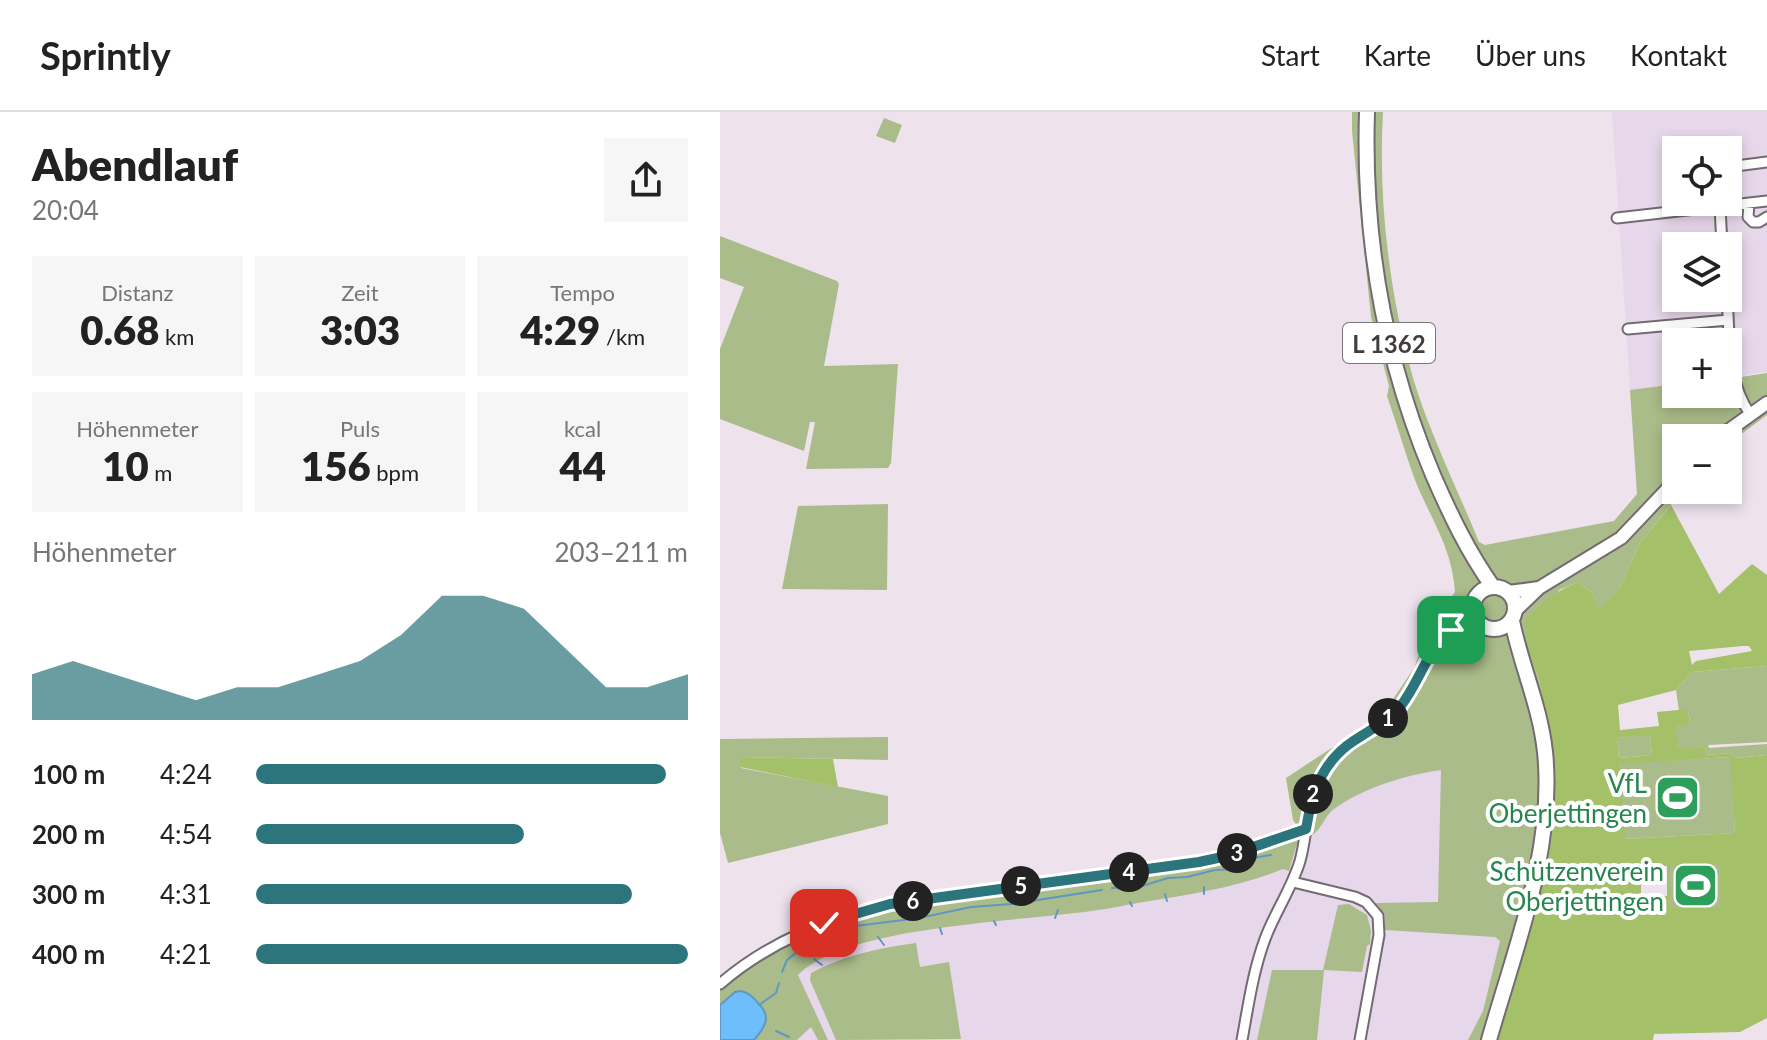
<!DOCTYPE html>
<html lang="de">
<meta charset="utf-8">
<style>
:root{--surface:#fff;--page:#f6f6f6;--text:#222;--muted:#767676;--line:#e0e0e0;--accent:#2c757c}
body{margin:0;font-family:Lato,sans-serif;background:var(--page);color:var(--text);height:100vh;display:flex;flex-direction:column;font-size:30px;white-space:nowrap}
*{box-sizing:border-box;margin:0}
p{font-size:26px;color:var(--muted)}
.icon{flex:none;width:44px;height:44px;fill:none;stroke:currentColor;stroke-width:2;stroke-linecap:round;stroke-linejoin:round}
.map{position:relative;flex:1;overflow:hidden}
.drawer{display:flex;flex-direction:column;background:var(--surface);width:720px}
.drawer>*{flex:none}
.controls{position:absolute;left:942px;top:24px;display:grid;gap:16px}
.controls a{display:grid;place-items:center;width:80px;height:80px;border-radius:0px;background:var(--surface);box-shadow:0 4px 12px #0003;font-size:40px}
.pin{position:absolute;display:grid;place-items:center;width:68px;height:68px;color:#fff;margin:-34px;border-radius:16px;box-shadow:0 4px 12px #0006}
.km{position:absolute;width:40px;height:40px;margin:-20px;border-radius:50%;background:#222;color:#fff;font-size:22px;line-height:40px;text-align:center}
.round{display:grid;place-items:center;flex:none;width:84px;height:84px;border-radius:0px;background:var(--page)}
.overview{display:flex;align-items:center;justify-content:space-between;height:136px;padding:0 32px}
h1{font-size:44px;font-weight:800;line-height:60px}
.stats{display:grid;grid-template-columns:repeat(3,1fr);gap:12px;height:136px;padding:8px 32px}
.stats div{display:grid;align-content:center;border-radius:0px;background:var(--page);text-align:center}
.stats b{font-size:40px;font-weight:800}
.stats small{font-size:22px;font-weight:400}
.stats p{font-size:22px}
.chart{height:224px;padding:16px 32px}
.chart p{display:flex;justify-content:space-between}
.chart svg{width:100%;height:144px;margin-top:8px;fill:var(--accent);opacity:.7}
ul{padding:0 32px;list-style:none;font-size:26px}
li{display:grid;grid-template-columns:128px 96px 1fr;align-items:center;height:60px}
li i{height:20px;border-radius:10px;background:var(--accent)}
header{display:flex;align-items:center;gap:48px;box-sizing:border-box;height:112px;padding:0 40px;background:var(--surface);border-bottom:2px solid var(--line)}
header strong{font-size:38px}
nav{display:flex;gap:44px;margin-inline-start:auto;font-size:28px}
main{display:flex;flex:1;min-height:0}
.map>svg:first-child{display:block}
.commercial{fill:#e7d7ea;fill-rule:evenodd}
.green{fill:#aabc89}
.forest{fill:#a4c069;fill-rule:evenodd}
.water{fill:#6dbefb;stroke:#6097c3;stroke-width:2}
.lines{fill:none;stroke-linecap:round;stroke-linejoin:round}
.stream{stroke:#6097c3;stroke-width:2}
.street-casing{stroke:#736a72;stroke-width:13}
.secondary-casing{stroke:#736a72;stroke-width:16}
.primary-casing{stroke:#736a72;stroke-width:18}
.street{stroke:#fff;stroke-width:9}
.secondary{stroke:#fff;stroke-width:12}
.primary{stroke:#fff;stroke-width:14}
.route-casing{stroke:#fff;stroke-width:16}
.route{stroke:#2c757c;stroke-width:10}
.labels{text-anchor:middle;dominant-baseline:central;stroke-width:8;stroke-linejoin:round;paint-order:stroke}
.shield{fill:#fff;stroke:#797679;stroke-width:2}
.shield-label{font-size:24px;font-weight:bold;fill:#403c3f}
.leisure-label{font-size:26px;fill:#27864d;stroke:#fff;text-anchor:end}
</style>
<header>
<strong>Sprintly</strong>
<nav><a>Start</a><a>Karte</a><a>Über uns</a><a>Kontakt</a></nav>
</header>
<main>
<section class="drawer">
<div class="overview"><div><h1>Abendlauf</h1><p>20:04</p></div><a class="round"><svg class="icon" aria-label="share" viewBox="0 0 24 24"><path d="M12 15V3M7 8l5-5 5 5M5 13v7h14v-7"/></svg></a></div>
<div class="stats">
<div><p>Distanz</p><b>0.68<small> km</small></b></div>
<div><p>Zeit</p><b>3:03</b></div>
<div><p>Tempo</p><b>4:29<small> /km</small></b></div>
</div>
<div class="stats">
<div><p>Höhenmeter</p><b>10<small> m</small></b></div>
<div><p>Puls</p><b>156<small> bpm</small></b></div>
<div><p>kcal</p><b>44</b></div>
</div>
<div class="chart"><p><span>Höhenmeter</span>203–211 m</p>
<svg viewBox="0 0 160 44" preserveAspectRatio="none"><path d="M0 44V30L10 26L20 30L30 34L40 38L50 34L60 34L70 30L80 26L90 18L100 6L110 6L120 10L130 22L140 34L150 34L160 30V44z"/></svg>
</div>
<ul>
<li><b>100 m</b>4:24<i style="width:95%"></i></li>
<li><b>200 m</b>4:54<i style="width:62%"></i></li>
<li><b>300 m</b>4:31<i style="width:87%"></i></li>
<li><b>400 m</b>4:21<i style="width:100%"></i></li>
</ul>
</section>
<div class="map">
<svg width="1047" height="928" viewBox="0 0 1047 928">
<rect width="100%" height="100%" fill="#eee3ed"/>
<path class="commercial" d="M892 0H1047V260L1008 265V230H956V272L910 278ZM956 38H1008V90H956ZM956 134H1008V186H956Z
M715 546 815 649 764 928H0V878L134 806 171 797 520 744 590 716 606 664 615 652 677 605 691 589Z"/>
<path class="green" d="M632 0H663C658 88 669 180 693 266 710 322 737 376 759 430L765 433 894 409 917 382 910 278 956 272V282H1008V267L1047 261V303L1008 332V326H956V378H963L920 431 900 475 879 500 872 481 859 470 839 478 807 535 819 568 833 641 835 703 829 741 778 928H748L763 899 780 829 775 825 665 818V804L656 791 718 790 721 658C685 663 643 676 614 697 603 705 601 721 589 724 593 693 601 663 626 642 643 627 665 618 680 601 699 581 708 555 724 533L717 526 672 595 625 629 607 646 587 679 580 711 576 712 573 708 566 666 654 608 667 596 694 556 708 518 735 480C732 435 711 408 695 368 685 341 677 312 667 284L669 274 651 205 632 19Z
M164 6 182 13 175 31 156 24Z
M0 124 117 169 119 172 104 254 178 252 171 351 168 356 86 357 95 310H90L84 339 0 307V237L24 175 0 166Z
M168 392 167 478 62 477 78 394Z
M1047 554V630L988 633 989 636 1047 632V643L1015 646 1009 641 987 643 985 635 958 637 955 614 970 611 968 598 959 599 956 578 972 560Z
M930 622 932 643 899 646 897 626Z
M168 625V648L21 645V656L168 684V712L8 751 0 721V627Z
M1011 645 1015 721 904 727 900 651Z
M577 722 579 725 569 759 563 757C510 779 453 784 397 795 321 810 130 810 78 863L108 928H98L91 915 77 928H0V878L21 860 61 834 100 816 134 806 208 790 520 744Z
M950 752H1000V796L950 797Z
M629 792 647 803 651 819 650 832 647 834 642 860 604 858 597 928H537L552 858H603L618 793Z
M196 831 200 855 229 850 241 927 116 928 90 868 91 861C124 843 159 836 196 831Z"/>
<path class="forest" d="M951 393 999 482 1032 452 1047 463V554L972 560 956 578 898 593 900 618 939 614 937 600 968 597 970 612 956 614 958 636 985 635 987 643 1009 641 1015 646 1047 643V906L1020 920 934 922 933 928H778L829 741 835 703 833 641 819 568 807 535 805 509C822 490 835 479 859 470L872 481 879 499 900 475 920 431ZM1023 534H1029L1032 539 976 549 972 553 969 539ZM930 623 932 643 899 646 897 626ZM1010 645 1015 721 905 727 900 652ZM950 753H1000V796H950ZM921 754H947V784H921Z
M21 645 113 647 118 675 20 655Z"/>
<path class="water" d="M21 879C29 881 32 884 37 890 52 904 46 914 34 928H0V893L15 880Z"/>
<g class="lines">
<path class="stream" d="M484 775V782
M392 776 422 774 448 766 467 765 495 758 516 757 538 745 551 743
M445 782 447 789
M410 790 412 794
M335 806 338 798
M274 809 276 813
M220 816 222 822
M158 825 164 833
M94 847 102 853
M62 860 67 848 93 827 128 815 199 806 251 795 292 792 382 778
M39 893 56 881 59 871
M56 919 69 925"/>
<defs>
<path id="street" d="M1008 55 1047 50
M953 61H956
M1029 91 1028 105 1033 110H1039L1047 105
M1000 94 1002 134
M897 106 1047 89
M1007 186C1010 225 1007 269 1030 302
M908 217 1008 208
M731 518 761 513
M573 770 635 785 646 790 658 804 659 823 640 928
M0 872C50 829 107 807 170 792L479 750 507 744 586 717
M522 928C528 895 533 859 545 827 555 800 572 776 580 749 588 720 586 688 602 661 621 630 658 622 680 594 693 578 700 559 711 542 722 524 738 512 753 498"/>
<path id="secondary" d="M998 326 1047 291
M788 480 819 476
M796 498 819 476 901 426 956 368"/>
<path id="primary" d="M647 0C643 125 664 247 713 363 730 402 748 440 773 475
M753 496a21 21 0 1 1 42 0a21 21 0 1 1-42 0Z
M769 928C795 836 835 737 825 640 820 594 801 553 792 509"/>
</defs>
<use href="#street" class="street-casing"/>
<use href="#secondary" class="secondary-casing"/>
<use href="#primary" class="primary-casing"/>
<use href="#street" class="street"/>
<use href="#secondary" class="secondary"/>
<use href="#primary" class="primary"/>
</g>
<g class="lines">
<defs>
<path id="route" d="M104 811 170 792 479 750 507 744 586 717C592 680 602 649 635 628 650 618 668 609 680 595 699 571 707 538 731 518"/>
</defs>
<use href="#route" class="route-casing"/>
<use href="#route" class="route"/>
</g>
<defs>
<symbol id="stadium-square" viewBox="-11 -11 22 22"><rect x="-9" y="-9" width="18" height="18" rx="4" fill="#2e9e5b" stroke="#fff"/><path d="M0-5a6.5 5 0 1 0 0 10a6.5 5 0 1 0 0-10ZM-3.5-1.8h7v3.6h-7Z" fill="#fff"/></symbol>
</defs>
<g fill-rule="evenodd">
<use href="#stadium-square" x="932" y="660" width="51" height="51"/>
<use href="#stadium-square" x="950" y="748" width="51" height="51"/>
</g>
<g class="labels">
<rect class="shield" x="623" y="211" width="92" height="40" rx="6"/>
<g class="shield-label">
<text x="669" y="231">L 1362</text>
</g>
<g class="leisure-label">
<text x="927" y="671">VfL<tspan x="927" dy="30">Oberjettingen</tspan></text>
<text x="944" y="759">Schützenverein<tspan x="944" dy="30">Oberjettingen</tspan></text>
</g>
</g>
</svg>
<div class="controls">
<a><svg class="icon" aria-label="locate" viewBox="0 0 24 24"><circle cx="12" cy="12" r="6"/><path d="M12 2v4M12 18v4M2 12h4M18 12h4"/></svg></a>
<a><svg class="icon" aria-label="layers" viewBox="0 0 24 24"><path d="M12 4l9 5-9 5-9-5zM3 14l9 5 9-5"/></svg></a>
<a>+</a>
<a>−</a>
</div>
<div class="pin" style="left:731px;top:518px;background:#1e9e55"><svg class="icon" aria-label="arrive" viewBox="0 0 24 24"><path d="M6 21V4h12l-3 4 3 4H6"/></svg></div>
<div class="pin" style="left:104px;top:811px;background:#d93025"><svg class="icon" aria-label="check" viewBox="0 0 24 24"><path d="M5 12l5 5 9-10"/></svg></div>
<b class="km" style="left:668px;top:606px">1</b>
<b class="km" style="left:593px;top:682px">2</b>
<b class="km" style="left:517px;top:741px">3</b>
<b class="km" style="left:409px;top:760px">4</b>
<b class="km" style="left:301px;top:774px">5</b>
<b class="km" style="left:193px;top:789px">6</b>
</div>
</main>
